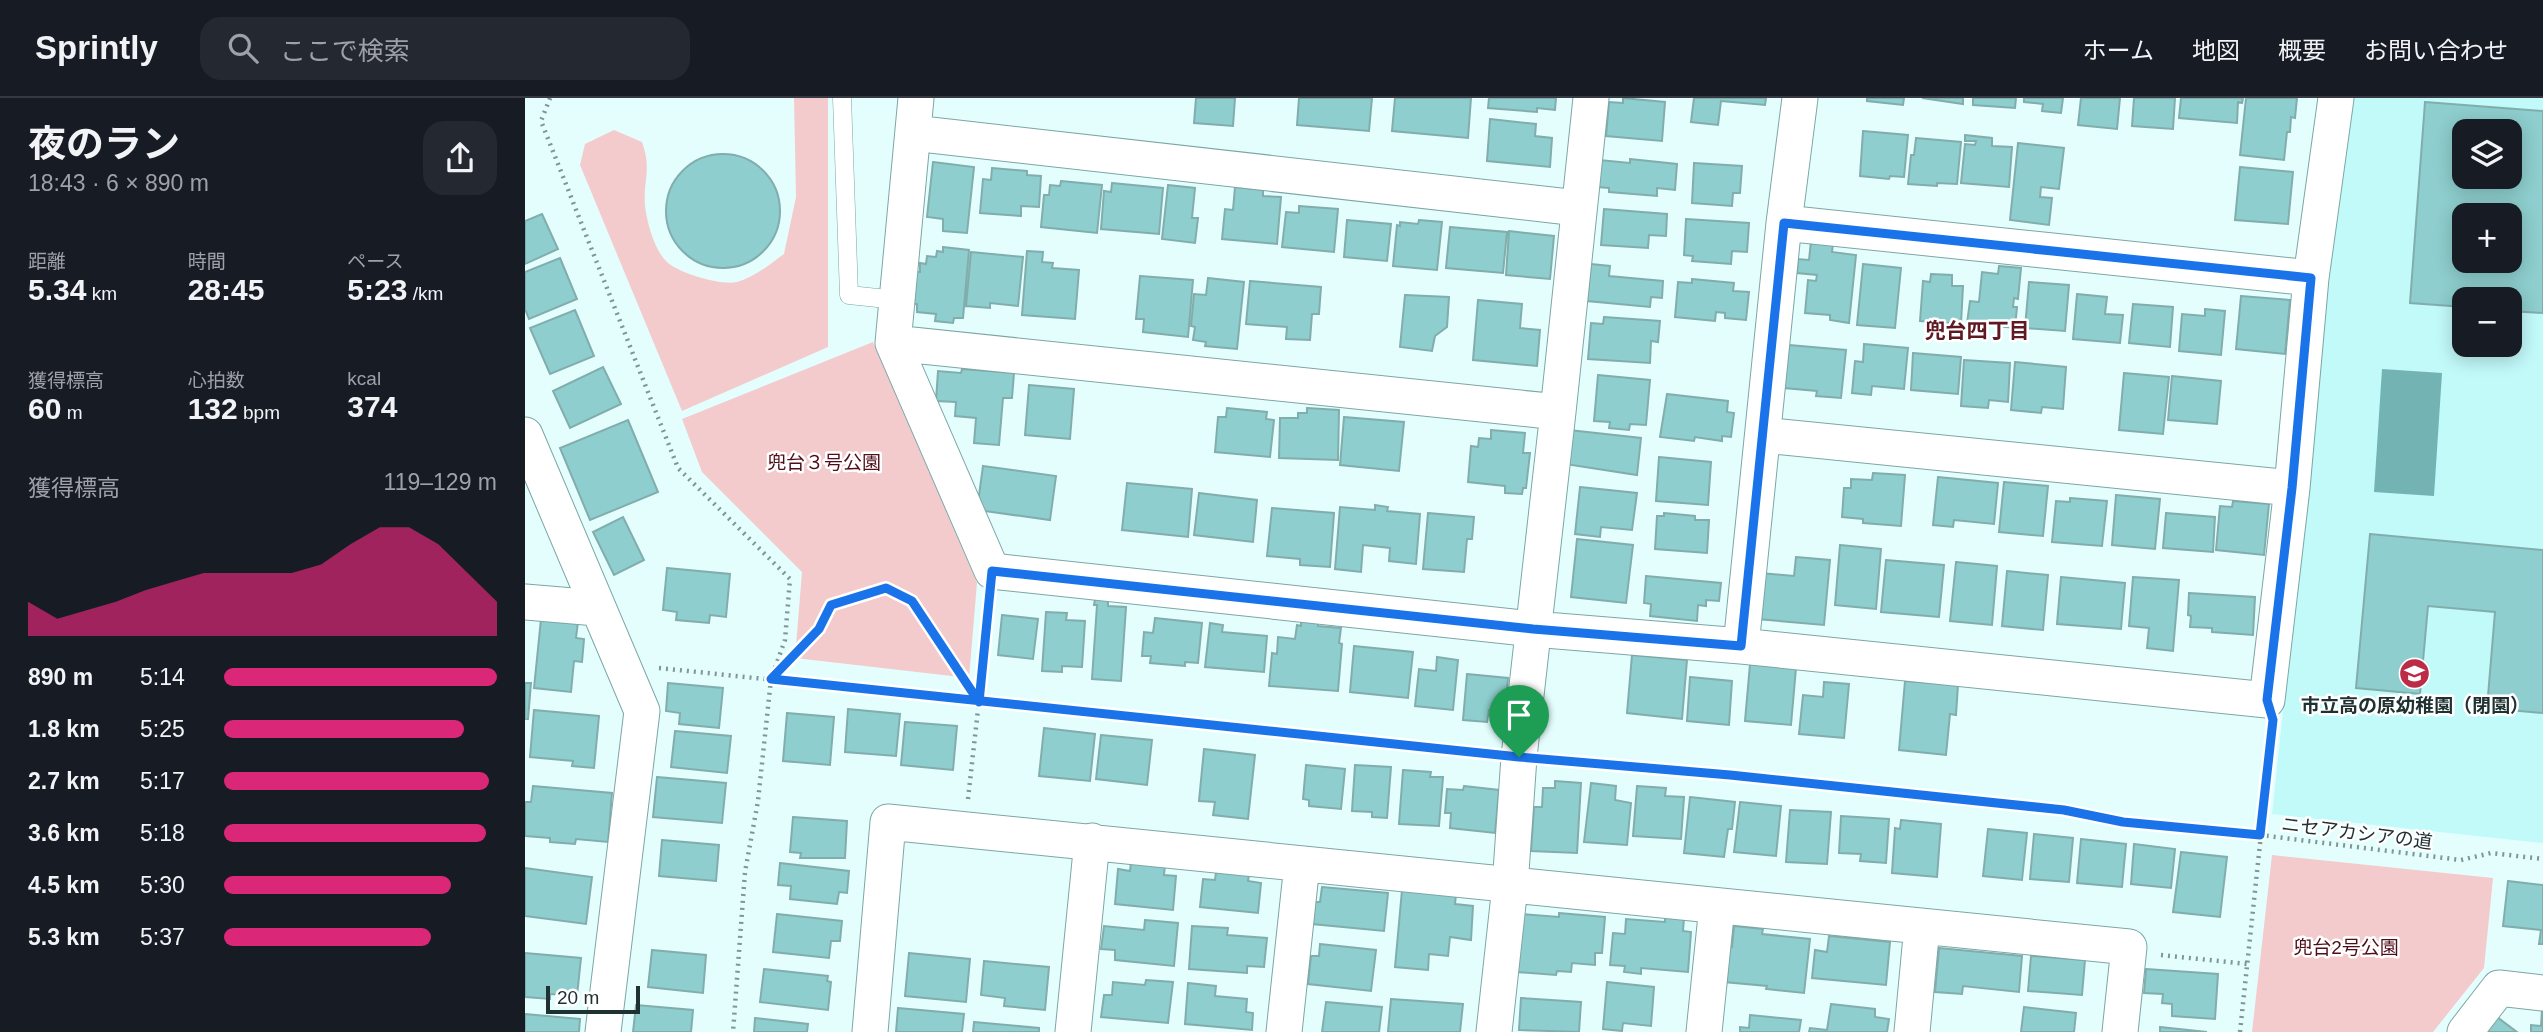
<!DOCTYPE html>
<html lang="ja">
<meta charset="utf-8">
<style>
:root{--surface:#171b24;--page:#242831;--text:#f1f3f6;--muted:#9ea1a6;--line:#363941;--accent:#db2777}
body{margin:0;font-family:Arial,"Noto Sans JP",sans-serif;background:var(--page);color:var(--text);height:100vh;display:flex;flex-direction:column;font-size:26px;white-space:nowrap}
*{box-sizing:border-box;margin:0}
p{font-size:23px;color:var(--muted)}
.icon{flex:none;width:38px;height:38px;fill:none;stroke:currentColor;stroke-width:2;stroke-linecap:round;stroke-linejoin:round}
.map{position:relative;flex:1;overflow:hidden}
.sheet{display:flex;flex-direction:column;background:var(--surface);width:525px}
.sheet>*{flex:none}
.controls{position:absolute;left:1927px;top:21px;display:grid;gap:14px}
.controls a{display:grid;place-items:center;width:70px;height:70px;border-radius:14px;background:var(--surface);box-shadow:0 4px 18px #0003;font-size:35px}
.scale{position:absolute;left:21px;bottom:18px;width:94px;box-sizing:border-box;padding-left:7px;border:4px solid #203131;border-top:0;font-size:19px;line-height:24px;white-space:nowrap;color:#203131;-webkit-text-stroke:5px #fff;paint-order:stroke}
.pin{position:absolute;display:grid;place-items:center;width:60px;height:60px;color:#fff;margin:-72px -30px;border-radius:50% 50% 50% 0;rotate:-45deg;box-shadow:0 0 7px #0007}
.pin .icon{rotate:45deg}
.round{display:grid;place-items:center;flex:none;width:74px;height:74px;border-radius:21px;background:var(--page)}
.head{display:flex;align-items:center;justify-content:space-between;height:119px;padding:0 28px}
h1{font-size:38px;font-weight:700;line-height:52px}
.stats{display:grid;grid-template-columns:repeat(3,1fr);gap:10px;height:119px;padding:7px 28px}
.stats div{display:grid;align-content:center}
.stats b{font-size:30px;font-weight:700}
.stats small{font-size:19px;font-weight:400}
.stats p{font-size:19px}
.chart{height:196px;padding:14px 28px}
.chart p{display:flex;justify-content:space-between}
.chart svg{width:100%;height:126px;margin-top:7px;fill:var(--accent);opacity:.7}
ul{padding:0 28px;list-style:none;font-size:23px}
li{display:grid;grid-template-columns:112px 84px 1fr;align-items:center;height:52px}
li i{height:18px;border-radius:9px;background:var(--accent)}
header{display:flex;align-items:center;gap:42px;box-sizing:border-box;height:98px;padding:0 35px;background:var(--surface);border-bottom:2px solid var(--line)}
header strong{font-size:33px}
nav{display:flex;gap:38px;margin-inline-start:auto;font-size:24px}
.search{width:490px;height:63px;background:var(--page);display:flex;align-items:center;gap:18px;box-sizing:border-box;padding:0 24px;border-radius:21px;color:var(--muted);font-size:26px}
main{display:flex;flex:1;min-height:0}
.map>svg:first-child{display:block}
.built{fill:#c2f9f9;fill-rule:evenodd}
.green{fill:#f4cbcc}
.water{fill:#73b3b3}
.building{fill:#8ecece;stroke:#82adad;stroke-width:2;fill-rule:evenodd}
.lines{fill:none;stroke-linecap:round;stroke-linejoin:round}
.lane-casing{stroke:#7ca6a5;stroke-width:19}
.street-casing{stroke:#7ca6a5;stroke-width:37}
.path{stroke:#809595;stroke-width:4.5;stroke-dasharray:2 5;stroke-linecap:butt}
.lane{stroke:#fff;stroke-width:18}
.street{stroke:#fff;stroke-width:35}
.route-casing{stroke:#fff;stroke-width:14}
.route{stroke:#1a73e8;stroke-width:9}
.labels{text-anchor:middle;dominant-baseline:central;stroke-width:5;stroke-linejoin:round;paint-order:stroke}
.park-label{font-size:19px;fill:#4f0e19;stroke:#fff}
.poi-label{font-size:19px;font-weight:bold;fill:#203131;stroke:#fff}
.street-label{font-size:19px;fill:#203131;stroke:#fff}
.neighbourhood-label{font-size:21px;font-weight:bold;fill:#5e1923;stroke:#fff}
</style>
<header>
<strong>Sprintly</strong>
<div class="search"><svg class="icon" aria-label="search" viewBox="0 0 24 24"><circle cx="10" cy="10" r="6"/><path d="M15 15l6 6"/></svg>ここで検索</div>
<nav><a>ホーム</a><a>地図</a><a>概要</a><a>お問い合わせ</a></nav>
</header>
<main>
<section class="sheet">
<div class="head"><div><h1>夜のラン</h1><p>18:43 · 6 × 890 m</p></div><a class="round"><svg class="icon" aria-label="share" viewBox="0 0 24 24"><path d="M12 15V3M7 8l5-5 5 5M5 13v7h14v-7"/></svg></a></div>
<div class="stats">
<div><p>距離</p><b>5.34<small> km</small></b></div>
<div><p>時間</p><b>28:45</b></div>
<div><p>ペース</p><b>5:23<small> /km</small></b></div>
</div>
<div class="stats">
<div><p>獲得標高</p><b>60<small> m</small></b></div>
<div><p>心拍数</p><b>132<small> bpm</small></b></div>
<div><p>kcal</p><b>374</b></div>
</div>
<div class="chart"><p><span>獲得標高</span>119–129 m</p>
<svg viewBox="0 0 160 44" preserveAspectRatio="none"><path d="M0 44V32L10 38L20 35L30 32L40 28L50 25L60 22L70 22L80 22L90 22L100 19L110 12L120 6L130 6L140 12L150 22L160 32V44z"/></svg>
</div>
<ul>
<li><b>890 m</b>5:14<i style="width:100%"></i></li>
<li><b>1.8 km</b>5:25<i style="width:88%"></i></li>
<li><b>2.7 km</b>5:17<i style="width:97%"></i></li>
<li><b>3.6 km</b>5:18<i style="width:96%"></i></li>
<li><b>4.5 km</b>5:30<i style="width:83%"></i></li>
<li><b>5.3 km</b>5:37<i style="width:76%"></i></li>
</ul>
</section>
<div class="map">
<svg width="2018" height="934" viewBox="0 0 2018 934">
<rect width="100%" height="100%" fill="#e4fefe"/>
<path class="built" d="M1824 0H2018V745L1747 716ZM1939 33H1984V79H1939ZM1939 117H1984V163H1939ZM1939 201H1984V247H1939Z"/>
<path class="green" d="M269 0H303V249L157 313 55 67 60 46 89 32 117 44C127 72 118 82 120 108 122 124 129 151 141 163 152 175 197 188 212 184 230 179 245 166 259 156L271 99Z
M348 244 452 485 444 580 270 560 277 474 177 374 157 321Z
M1747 757 1968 780 1959 870 1908 934H1727Z"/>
<path class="water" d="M1857 271 1917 275 1909 398 1849 394Z"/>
<path class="building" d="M671 0H710L708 28 669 25Z
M774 0H847L844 33 772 27Z
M870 0H946L943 40 867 33Z
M964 0H1031L1030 12 1012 10V14L963 10Z
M1098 0 1140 4 1137 43 1081 38 1084 4 1098 5Z
M1169 0H1241L1240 7 1196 3 1193 27 1166 24Z
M1342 0H1379L1378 7 1342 3Z
M1397 0H1438V6Z
M1448 0H1491L1490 10 1448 7Z
M1499 0H1538L1536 15 1517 13 1518 6 1499 4Z
M1556 0H1595L1592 31 1553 27Z
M1609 0H1650L1648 31 1607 28Z
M1656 0H1718L1717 5 1713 4 1712 25 1654 20Z
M1721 0H1772L1770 20 1766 19 1765 34H1762L1759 62 1715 57Z
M1900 4 2018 13V215L1984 213V201H1939V209L1885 205ZM1939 33H1984V79H1939ZM1939 117H1984V163H1939Z
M965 21 1011 26 1010 38 1027 40 1025 69 962 63Z
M1338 33 1383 37 1379 79 1365 78 1364 81 1335 78Z
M1440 37 1467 40V48L1487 49 1484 89 1436 85 1440 46 1450 47 1451 43H1440Z
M1391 40 1436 44 1432 86 1412 85V88L1383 86 1386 57H1389Z
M1493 45 1539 50 1534 91 1516 89 1515 99 1527 100 1524 127 1485 122Z
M141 113a57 57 0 1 1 114 0a57 57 0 1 1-114 0Z
M1105 61 1152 66 1150 92 1132 90V98L1084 94V90L1072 89 1075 62 1105 65Z
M408 64 449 69 442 135 418 133V121L402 119Z
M1169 65 1217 68 1215 95H1208L1207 108 1167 105Z
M1715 69 1768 74 1763 126 1710 122Z
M467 70 502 73V77L516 78 514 109 496 108V118L455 115 458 81 466 82Z
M536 83 577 87 572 135 516 129 519 97H524L525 87 535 88Z
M587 85 638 90 634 136 576 131 579 93 586 94Z
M643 87 670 90 667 120H673L670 145 637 141Z
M710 89 738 92V98L756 99 752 146 697 141 700 111 708 112Z
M774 108 813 111 809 154 757 149 761 114 774 115Z
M1079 111 1142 116 1141 138 1124 137 1123 150 1076 147Z
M17 116 33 151 0 166V123Z
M1161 121 1224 125 1222 154 1207 153 1206 166 1167 163 1168 158 1159 157Z
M822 122 866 126 862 163 819 159Z
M894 122 917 124 912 172 868 168 872 127 875 128V124L893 126Z
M925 129 982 134 978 175 921 170Z
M984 133 1029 138 1025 181 981 177Z
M1286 143 1308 146 1307 154 1331 157 1324 225 1305 222V217L1280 215 1283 182 1291 183 1292 177 1272 175 1273 161 1284 162Z
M418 149 444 152 438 220H429L428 225 410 223 411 216 392 214V206H388L391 174H395V165L401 166 402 158 411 159 412 153 418 154Z
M502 153 518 154 517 164 528 165 527 170 554 172 550 221 497 217Z
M446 154 498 159 493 208 465 205V210L441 208Z
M35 160 52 201 4 221 0 211V174Z
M1066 166 1085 168 1084 178 1138 183 1137 200 1126 199 1125 209 1062 203Z
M1338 166 1376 170 1370 230 1332 227Z
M1474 168 1496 170 1493 201 1489 200 1488 209H1492L1490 230 1442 225 1445 203 1454 204 1457 174 1473 176Z
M1406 176 1427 177V188H1438L1436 226 1395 223 1398 183 1405 184Z
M615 178 668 182 663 239 618 234 619 221H611Z
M683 180 719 184 712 251 680 248 681 244 668 242 670 229 666 228 669 196 681 197Z
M1167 181 1209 185 1208 193 1224 194 1221 222 1200 220V215L1191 214 1190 223 1150 219 1153 184 1167 185Z
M725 183 796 189 794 216H787L785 242 761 241 762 229 721 226Z
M1504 184 1544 187 1540 233 1500 230Z
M1552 196 1582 199 1580 216 1598 217 1595 245 1548 241Z
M880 197 924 199 922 229 910 238 907 253 875 249Z
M1716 198 1765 202 1760 256 1711 251Z
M953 202 997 206 995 230 1015 232 1012 268 948 262Z
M1608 206 1648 209 1645 249 1604 245Z
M1680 211 1700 213 1696 257 1654 253 1657 216 1680 218Z
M50 212 69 258 25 276 5 230Z
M1079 219 1135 223 1133 244 1126 243 1125 265 1063 261 1066 225 1078 226Z
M1339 246 1383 250 1379 291 1347 288 1346 297 1327 295 1330 263 1338 264Z
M1264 247 1321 252 1316 300 1291 298 1292 293 1259 290Z
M1388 255 1436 259 1433 296 1386 292Z
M1439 262 1485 265 1483 304 1464 302 1463 310 1436 308Z
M1490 264 1541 269 1538 311 1517 309 1516 315 1486 312Z
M78 269 96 306 45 330 28 293Z
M437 271 489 275 487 300H478L474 347 449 345 451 320 430 318 431 304 411 303 413 273 436 275Z
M1599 275 1644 279 1638 336 1594 332Z
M1073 277 1125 282 1121 327 1105 326 1104 332 1084 330 1085 324 1069 323Z
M1647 278 1696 283 1692 326 1643 322Z
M504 287 549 291 545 341 500 337Z
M1142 296 1203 303 1202 314 1209 315 1206 339 1197 338V343L1170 339 1169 343 1135 339Z
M702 310 742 314 741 321 749 322 745 359 690 354 693 319H701Z
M782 310 814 312 813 362 754 360 755 320H773V315H782Z
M819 319 879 324 874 373 815 367Z
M103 322 133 394 65 422 35 350Z
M966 332 1000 335 998 355H1005L1001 390H998L997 396 980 395V388L943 384 946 348 953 349 954 340 966 341Z
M1044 332 1116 340 1112 377 1040 366Z
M1134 359 1186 364 1183 407 1131 403Z
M458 368 531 378 525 422 452 412Z
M1348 375 1380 377 1376 428 1338 425V421L1317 419 1319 390H1326V381L1347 382Z
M1413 379 1473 385 1469 426 1429 422 1428 429 1408 427Z
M1479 384 1523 388 1518 438 1474 434Z
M602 385 667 391 663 439 597 432Z
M1055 389 1112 395 1107 432 1076 429 1075 439 1050 436Z
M674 395 732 402 728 444 669 437Z
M1591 397 1635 401 1630 451 1587 447Z
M1545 400 1582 403 1577 448 1527 444 1531 403 1545 404Z
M1708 403 1744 406 1739 457 1691 452 1695 408 1707 409Z
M850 407 863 409 862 413 895 416 891 466 864 463 865 450 838 447 836 474 810 471 815 409 850 412Z
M747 410 809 415 805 469 775 467V461L742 458Z
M903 415 949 419 947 441H942L939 474 898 471Z
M1139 415 1170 418V422H1184L1182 455 1130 451 1132 418H1139Z
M1641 415 1690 419 1688 454 1638 450Z
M98 419 119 462 89 477 68 434Z
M1845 436 2018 452V615L1962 610 1970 514 1903 508 1895 596 1831 590Z
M1052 441 1108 447 1101 505 1046 499Z
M1315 447 1356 451 1351 511 1310 507Z
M1271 459 1305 462 1299 527 1232 521 1236 475 1269 478Z
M1361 462 1419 467 1414 519 1356 514Z
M1431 464 1472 468 1467 527 1425 523Z
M142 470 205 476 201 519 185 517 184 525 151 522 152 514 138 512Z
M1482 473 1523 477 1518 532 1477 528Z
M1121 478 1196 485 1194 503 1181 502V508L1173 507 1172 523 1125 518 1126 506 1119 505Z
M1536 479 1600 485 1596 531 1532 526Z
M1608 479 1654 482 1648 553 1622 550 1624 530 1604 528Z
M1664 495 1730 499 1728 537 1687 534V530L1665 529 1666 518 1663 517Z
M570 501H583V508L601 509 596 583 567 581 572 507H569Z
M521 514 542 515 541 522 560 523 557 569 537 568V574L517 573Z
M477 517 513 521 508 561 473 557Z
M630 520 677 525 673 565 660 564V568L625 565 626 558H617L619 534 628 535Z
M16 521 53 524 51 540 59 541 57 564 49 563 46 594 9 590Z
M776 522 793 524V528L816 530 814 545 817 546 813 593 744 588 747 555 752 556 753 539 770 541 772 527 776 528Z
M685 525 698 527 697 534 742 538 739 574 680 569Z
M829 548 888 554 883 600 825 594Z
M1107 557 1162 562 1157 621 1102 615Z
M912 559 933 562 928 612 890 608 894 571 911 573Z
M1225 566 1271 570 1266 627 1220 623Z
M942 576 983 580 980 614 964 612 962 624 938 622Z
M1165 579 1207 583 1204 627 1162 623Z
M1380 583 1433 587 1431 617 1425 616 1421 657 1374 652Z
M1299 584 1324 586 1319 640 1274 636 1278 597 1298 599Z
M0 585H6L3 621H0Z
M143 585 198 590 194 630 154 626 155 615 141 613Z
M323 611 375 616 371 658 320 654Z
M9 612 74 618 69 670 47 668 48 663 5 659Z
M262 615 309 619 305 667 258 663Z
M380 624 432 628 428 672 376 667Z
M519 630 570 636 565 683 514 678Z
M150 633 206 638 202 675 146 669Z
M576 637 627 642 622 687 571 681Z
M679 651 730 657 723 721 688 717 690 704 674 703Z
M781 667 820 671 816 711 784 708V702L778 701Z
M830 667 866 669 862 720 847 719V714L827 713Z
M878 672 906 674 905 679H918L914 728 874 726Z
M132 679 201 685 197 725 128 719Z
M1030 683 1056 685 1052 755 1006 753 1009 709H1017L1018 690H1030Z
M1066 685 1091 688 1090 702 1106 705 1102 747 1059 744Z
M8 688 87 695 83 744 51 741 50 746 25 744V740L0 738V704H6Z
M939 688 974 692 970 735 925 730 926 715H920L922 691 938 692Z
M1112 688 1141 690 1140 698 1159 699 1156 741 1108 738Z
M1165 699 1210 704 1207 731H1203L1199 759 1159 755Z
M1215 704 1256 708 1251 758 1209 754Z
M1265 712 1306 714 1302 766 1261 764Z
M1316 718 1364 721 1361 765 1335 763 1336 756 1314 755Z
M268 719 322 723 320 760H275L276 755 265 754Z
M1376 722 1416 726 1412 779 1367 775 1370 730 1375 731Z
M1463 731 1502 735 1497 782 1458 778Z
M1509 736 1548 740 1544 784 1505 781Z
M1556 741 1601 746 1597 789 1552 785Z
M137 742 194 747 191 783 134 778Z
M1609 746 1650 751 1646 790 1606 786Z
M1656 754 1702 759 1695 819 1648 814Z
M606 764 640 767 639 777 651 778 648 812 590 806 593 771 605 773Z
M255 765 324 773 322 795 314 794 312 806 265 801 266 788 253 787Z
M0 770 67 779 61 826 0 818Z
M691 774 724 777 723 783 736 785 733 815 675 809 678 781 690 782Z
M1983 783 2018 787V846H2014L2016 832 1978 828Z
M797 789 863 795 859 833 787 826 789 804H795Z
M877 792 931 797 930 806 948 808 946 842 925 839 923 858 904 856 903 872 870 869Z
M1034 815 1080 819 1077 855H1070V867L1047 865 1046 874 1032 873 1031 877 992 874 997 816 1034 819Z
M252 816 317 823 315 843H306L304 860 248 854Z
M1140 818 1159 820 1158 833 1166 834 1163 874 1116 870V876L1099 874 1100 868 1085 867 1088 835 1100 836 1101 821 1140 824Z
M620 822 653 825 649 868 590 862V852L576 851 579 828 619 832Z
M667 828 703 830 702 837 742 840 739 869 722 868V875L664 871Z
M1209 828 1238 831 1237 836 1285 841 1279 895 1241 891 1242 888 1199 884 1202 848 1207 849Z
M1304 838 1365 844 1361 887 1287 880 1290 852 1302 854Z
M795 846 851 852 846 893 783 886 786 858H794Z
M1414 850 1497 858 1494 894 1438 888 1437 896 1410 894Z
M127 852 181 857 178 895 123 889Z
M0 855 56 860 52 898 25 896V901L0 899Z
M384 855 445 861 441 904 380 898Z
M1506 858 1560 862 1557 897 1503 893Z
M459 863 524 869 520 912 479 908 480 900 456 897Z
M239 871 303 878 302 883 306 884 303 912 235 904Z
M1621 871 1693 876 1690 921 1647 918V906L1637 905 1638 896 1619 895Z
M621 882 648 884 643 925 576 919 579 897H587L588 884 620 887Z
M1082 884 1129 889 1126 928 1098 925 1097 933 1078 931Z
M663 885 691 888 690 898 722 901 721 914 728 915 727 932 660 926Z
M996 900 1056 904 1054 934 994 932Z
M866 901 938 906 935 934H863Z
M801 904 857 909 854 934H797Z
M1306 906 1350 911V919L1364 921 1362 934H1284L1285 930 1302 932Z
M111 907 168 912 166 934H108Z
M1499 909 1551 915 1549 934H1496Z
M373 910 439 916 437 934H371Z
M2017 911 2018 934H2006V927L2016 928Z
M1964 913 1992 934H1949Z
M0 916 55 921 54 934H0Z
M1225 917 1276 922 1274 934H1215V929L1224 930Z
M230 920 283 926 282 934H229Z
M449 924 514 930V934H448Z
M1635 929 1682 934H1635Z"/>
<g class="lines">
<defs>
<path id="lane" d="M317 0 324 197 372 202"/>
<path id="street" d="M391 0 368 245 467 473 1008 531 1216 548 1742 602 1767 390 1786 180 1811 0
M388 35 1053 110
M1259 125 1786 180
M368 245 1033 314
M0 337 117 613 78 934
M1238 337 1767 390
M0 504 72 510
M1216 548 1259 125 1275 0
M345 934 363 724 1604 849 1595 934
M548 934 567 743
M759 934 777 766
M969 934 985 788 994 659 1033 314 1066 0
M1179 934 1192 808
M1387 934 1397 828
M1940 934 1974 890 2018 895"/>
</defs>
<use href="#lane" class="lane-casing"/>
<use href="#street" class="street-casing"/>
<path class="path" d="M25 0 16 23 153 370 265 481 260 542 246 581 233 703 220 774 208 934
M134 570 960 656
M249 578 294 531 306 507 361 490 387 503 454 604
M1025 662 1205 677 1540 712 1598 724 1735 737 1936 762 1966 755 2018 761
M443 701 465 504
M1636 857 1722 866
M1715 934 1747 633"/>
<use href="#lane" class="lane"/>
<use href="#street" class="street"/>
</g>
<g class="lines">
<defs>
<path id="route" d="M994 659 246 581 294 531 306 507 361 490 387 503 454 604 467 473 1008 531 1216 548 1259 125 1786 180 1767 390 1742 602 1748 622 1735 737 1598 724 1539 712 1205 677 994 659"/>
</defs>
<use href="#route" class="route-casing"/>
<use href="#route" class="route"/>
</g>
<defs>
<symbol id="school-disc" viewBox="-11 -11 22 22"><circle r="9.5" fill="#bd2c46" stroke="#fff"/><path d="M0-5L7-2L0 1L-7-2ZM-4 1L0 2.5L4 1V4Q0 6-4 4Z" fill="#fff"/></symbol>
</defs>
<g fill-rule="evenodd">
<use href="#school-disc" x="1872" y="558" width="35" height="35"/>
</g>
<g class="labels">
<g class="park-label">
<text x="299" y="364">兜台３号公園</text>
<text x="1821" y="849">兜台2号公園</text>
</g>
<g class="poi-label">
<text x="1890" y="607">市立高の原幼稚園（閉園）</text>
</g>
<g class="street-label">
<text transform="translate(1832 735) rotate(7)">ニセアカシアの道</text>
</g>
<g class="neighbourhood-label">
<text x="1452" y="232">兜台四丁目</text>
</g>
</g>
</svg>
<div class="controls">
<a><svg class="icon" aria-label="layers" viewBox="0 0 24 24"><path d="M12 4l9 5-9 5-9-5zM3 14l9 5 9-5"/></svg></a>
<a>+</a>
<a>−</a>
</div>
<div class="scale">20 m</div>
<div class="pin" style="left:994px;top:659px;background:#1e9e55"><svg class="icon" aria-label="arrive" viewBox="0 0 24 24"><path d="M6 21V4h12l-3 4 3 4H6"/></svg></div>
</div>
</main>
